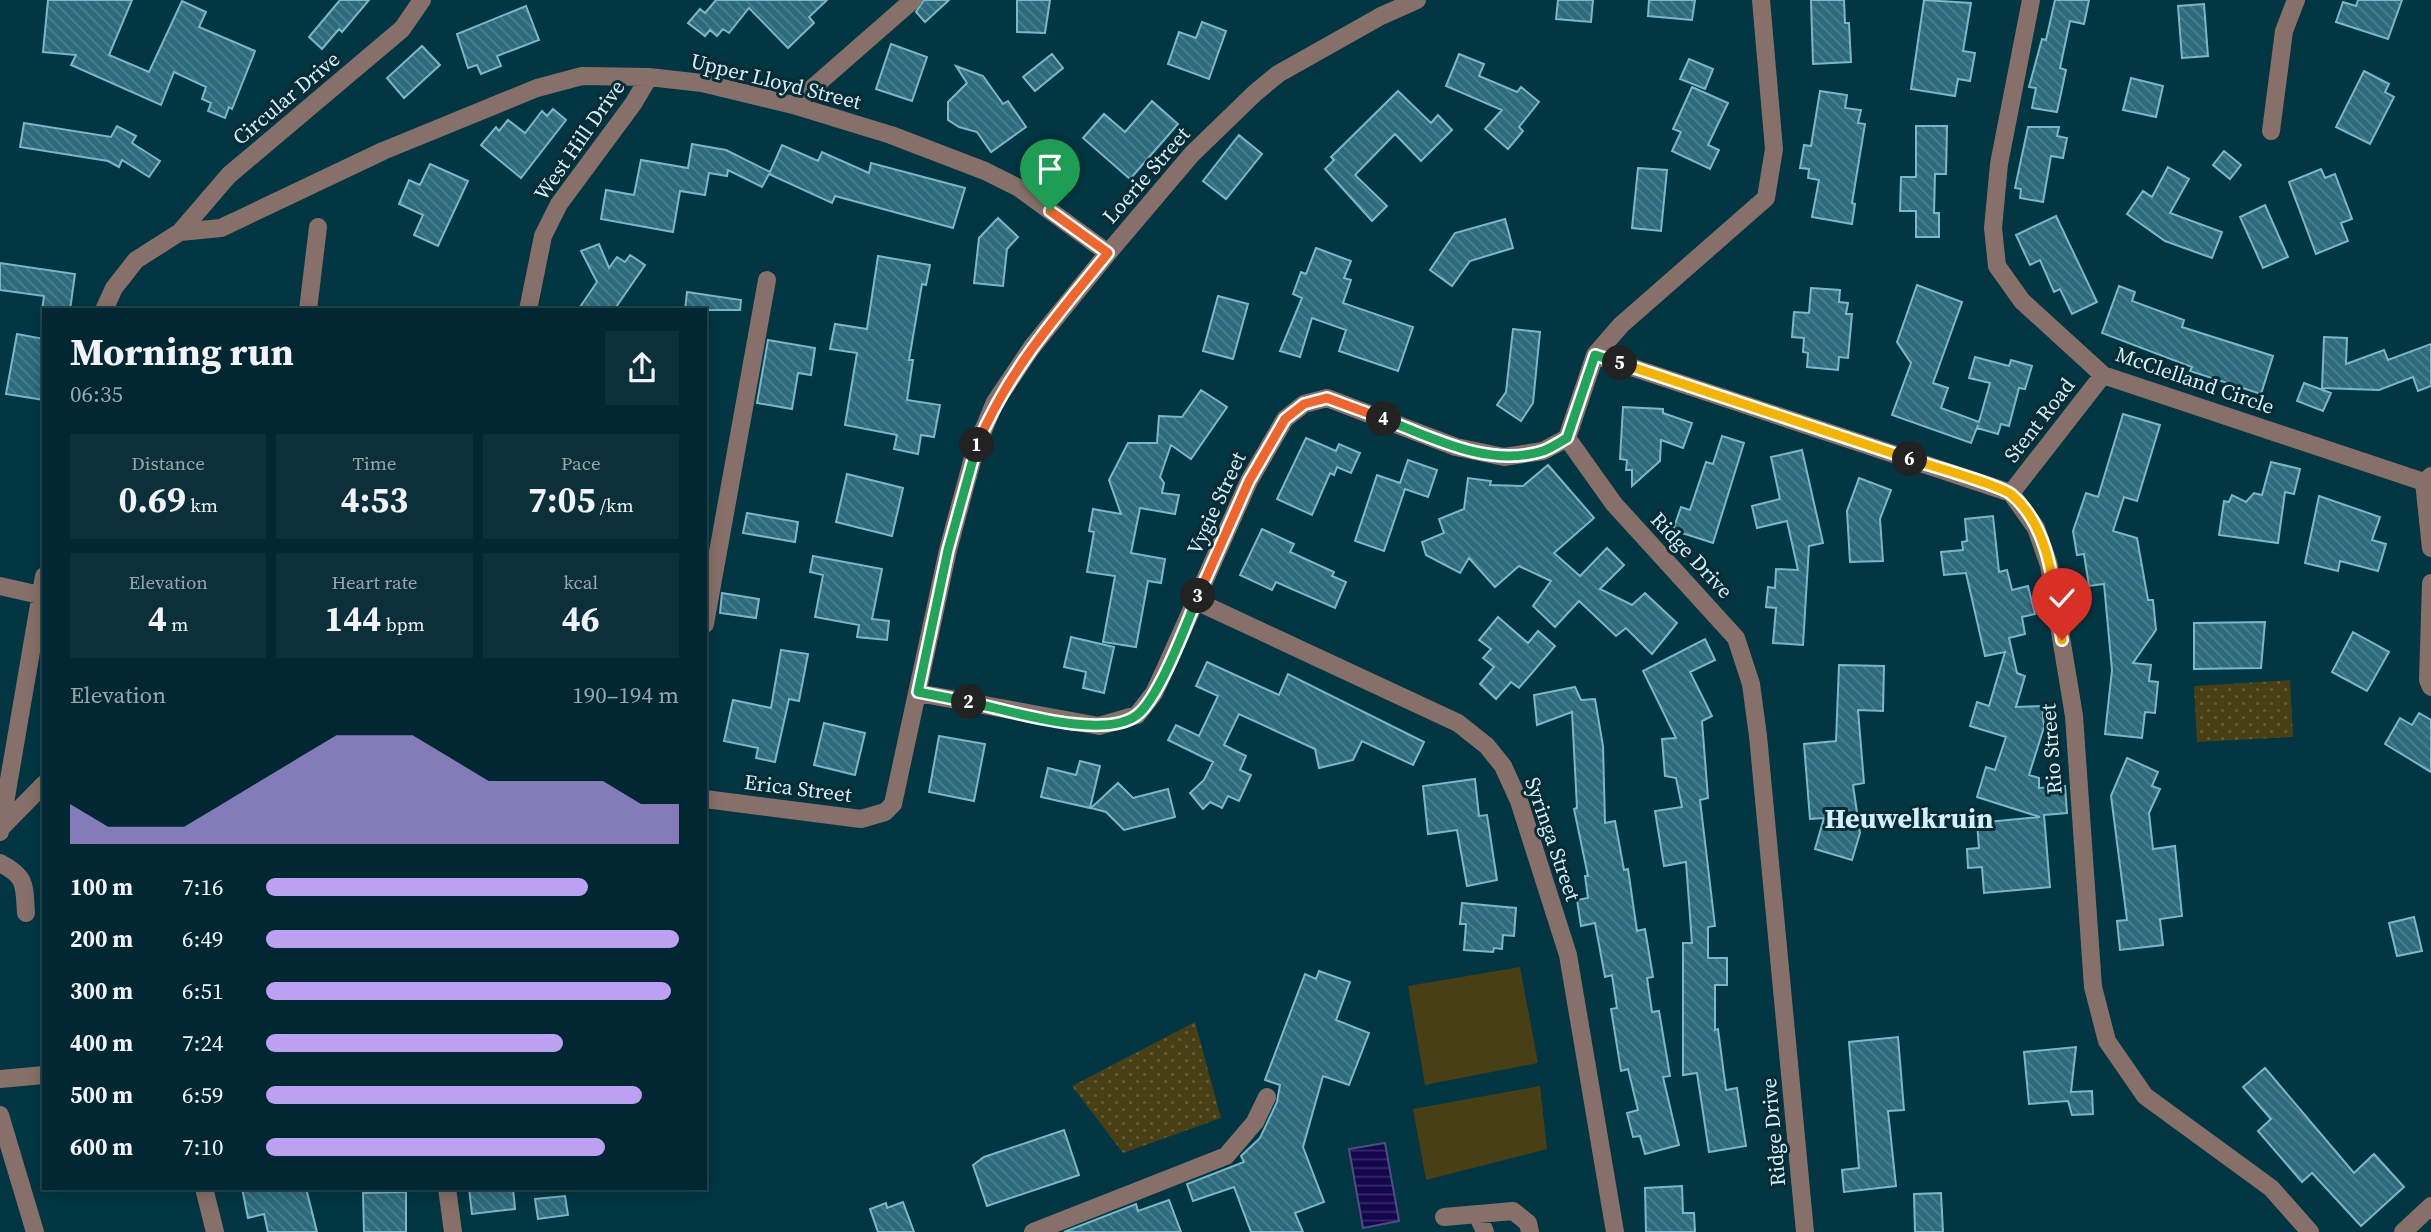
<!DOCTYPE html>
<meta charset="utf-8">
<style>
:root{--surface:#012832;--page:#0b303a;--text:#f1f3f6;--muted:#96a6ac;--line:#23444d;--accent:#bca0f2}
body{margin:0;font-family:"Source Serif 4",serif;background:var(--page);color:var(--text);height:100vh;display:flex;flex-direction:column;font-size:26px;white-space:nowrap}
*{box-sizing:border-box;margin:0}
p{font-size:23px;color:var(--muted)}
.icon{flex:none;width:38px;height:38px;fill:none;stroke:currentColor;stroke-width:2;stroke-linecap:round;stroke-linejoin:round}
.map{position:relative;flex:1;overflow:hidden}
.details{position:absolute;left:42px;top:308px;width:665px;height:882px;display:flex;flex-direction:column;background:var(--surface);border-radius:0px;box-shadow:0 4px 18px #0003,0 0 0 2px var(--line)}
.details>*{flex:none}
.pin{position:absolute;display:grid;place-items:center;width:60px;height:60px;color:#fff;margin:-72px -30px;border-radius:50% 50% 50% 0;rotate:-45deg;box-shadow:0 0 7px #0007}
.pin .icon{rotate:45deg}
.km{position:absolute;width:35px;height:35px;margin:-18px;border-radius:50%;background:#222;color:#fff;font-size:19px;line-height:35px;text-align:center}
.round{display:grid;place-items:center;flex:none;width:74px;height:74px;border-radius:0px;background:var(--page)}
.summary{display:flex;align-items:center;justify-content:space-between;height:119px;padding:0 28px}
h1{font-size:38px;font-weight:700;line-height:52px}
.metrics{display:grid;grid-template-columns:repeat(3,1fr);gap:10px;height:119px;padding:7px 28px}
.metrics div{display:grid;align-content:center;border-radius:0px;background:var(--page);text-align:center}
.metrics b{font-size:35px;font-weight:700}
.metrics small{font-size:19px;font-weight:400}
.metrics p{font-size:19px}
.chart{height:196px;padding:14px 28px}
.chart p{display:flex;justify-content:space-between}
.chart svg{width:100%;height:126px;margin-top:7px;fill:var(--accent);opacity:.7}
ul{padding:0 28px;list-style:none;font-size:23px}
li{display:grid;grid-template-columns:112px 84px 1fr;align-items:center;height:52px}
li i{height:18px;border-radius:9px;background:var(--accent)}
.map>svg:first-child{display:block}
.green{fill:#484014}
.park{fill:url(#park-dots)}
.water{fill:url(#water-rules);stroke:#4d4d81;stroke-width:2}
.building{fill:url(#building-back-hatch);stroke:#79b7c9;stroke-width:2}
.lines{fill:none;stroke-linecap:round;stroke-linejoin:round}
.minor{stroke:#877069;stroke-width:18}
.split-1-casing{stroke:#fff;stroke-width:14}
.split-2-casing{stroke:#fff;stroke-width:14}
.split-3-casing{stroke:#fff;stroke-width:14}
.split-4-casing{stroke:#fff;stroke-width:14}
.split-5-casing{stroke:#fff;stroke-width:14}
.split-6-casing{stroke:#fff;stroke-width:14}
.split-7-casing{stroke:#fff;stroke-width:14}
.split-1{stroke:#f0652b;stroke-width:9}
.split-2{stroke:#22a559;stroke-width:9}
.split-3{stroke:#22a559;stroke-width:9}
.split-4{stroke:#f0652b;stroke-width:9}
.split-5{stroke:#22a559;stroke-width:9}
.split-6{stroke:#f5b400;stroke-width:9}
.split-7{stroke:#f5b400;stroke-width:9}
.labels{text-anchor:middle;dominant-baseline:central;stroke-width:6;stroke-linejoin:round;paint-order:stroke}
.street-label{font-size:21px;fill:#d2f0fa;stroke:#092b34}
.district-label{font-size:28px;font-weight:bold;fill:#d2f0fa;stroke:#092b34}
</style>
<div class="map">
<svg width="2431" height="1232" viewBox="0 0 2431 1232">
<defs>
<pattern id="park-dots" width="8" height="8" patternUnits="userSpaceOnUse" patternTransform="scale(1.75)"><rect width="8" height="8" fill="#484014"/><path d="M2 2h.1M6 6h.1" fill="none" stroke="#625c37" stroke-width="1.8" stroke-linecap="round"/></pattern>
<pattern id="water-rules" width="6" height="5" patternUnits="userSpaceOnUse" patternTransform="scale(1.75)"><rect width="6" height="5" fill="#14074d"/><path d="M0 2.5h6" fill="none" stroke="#352b68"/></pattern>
<pattern id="building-back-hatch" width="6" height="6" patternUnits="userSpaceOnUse" patternTransform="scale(1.75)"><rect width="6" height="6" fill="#2d6b7c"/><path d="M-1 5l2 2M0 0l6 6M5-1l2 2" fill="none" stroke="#4b8090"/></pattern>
</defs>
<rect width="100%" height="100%" fill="#013642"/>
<path class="green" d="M1520 967 1538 1063 1425 1085 1408 986Z
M1540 1086 1547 1149 1426 1180 1413 1109Z"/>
<path class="park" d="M2290 680 2293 737 2197 742 2194 686Z
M1195 1022 1221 1118 1123 1153 1072 1086Z"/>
<path class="water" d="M1385 1143 1399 1221 1363 1228 1349 1149Z"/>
<path class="building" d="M48 0H132L109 55 149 72 182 1 206 12 199 27 255 51 232 109 229 107 225 118 208 111 211 103 202 99 206 87 174 72 161 105 71 65 76 55 43 52Z
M340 0H369L342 32 339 29 322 49 309 37Z
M716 0H827L809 17 814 23 788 48 749 8 729 33 723 29 717 36 710 30 705 36 688 23 700 9 705 13Z
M924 0H949L925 22 916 12Z
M1017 0H1050L1045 33 1017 32Z
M1558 0H1593L1591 22 1556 19Z
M1649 0H1695L1692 20 1648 16Z
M1811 0H1844L1845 23H1849L1851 62 1813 64Z
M1924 0 1971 3 1963 51 1975 53 1970 81 1958 79 1955 96 1911 89Z
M2055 0H2089L2084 24 2070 21 2060 68 2066 70 2057 112 2032 108 2036 88 2029 87 2042 39 2046 40Z
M2358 0H2402L2388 39 2336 22 2343 2 2356 6Z
M2204 4 2208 56 2182 58 2178 6Z
M526 6 539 40 497 56 501 66 481 74 477 65 468 68 457 34Z
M1202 22 1226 31 1209 79 1168 64 1179 32 1196 38Z
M891 44 927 57 912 101 876 89Z
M422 46 440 65 404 98 387 78Z
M1052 54 1063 68 1035 91 1023 77Z
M1459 54 1484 64 1479 76 1517 92 1521 87 1539 102 1519 127 1523 131 1508 149 1485 129 1502 110 1446 86Z
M1689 59 1713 69 1705 89 1680 79Z
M956 66 983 76 1003 104 1008 101 1026 127 991 152 977 132 959 127 948 120V102L967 83Z
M2364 71 2389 84 2385 92 2394 97 2370 144 2336 127Z
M2131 78 2163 86 2156 117 2123 110Z
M1692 87 1728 103 1708 145 1719 150 1710 169 1672 151 1681 132 1673 129Z
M1398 91 1431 123 1438 115 1452 130 1421 161 1395 134 1355 175 1387 206 1372 221 1325 169 1334 160 1331 157Z
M1820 91 1847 95 1845 108 1861 110 1858 123 1865 124 1852 203 1855 204 1852 224 1812 217 1819 180 1808 178 1809 169 1800 168 1804 145 1811 146Z
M1152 101 1178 124 1130 179 1083 138 1104 114 1125 132Z
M553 109 566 120 521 178 481 145 496 127 499 131 508 120 525 133 542 111 547 116Z
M24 123 111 137 117 126 136 136 132 143 160 161 149 177 122 160 119 167 108 161 20 147Z
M1916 126H1947L1946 174H1935L1934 213H1939V237H1916V211H1900L1901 177H1916Z
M2028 127H2059L2057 136 2067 138 2063 158 2051 156 2043 202 2020 198 2021 189 2015 188Z
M1239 135 1262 154 1226 199 1203 181Z
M692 144 726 150 770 172 782 145 818 161 822 152 869 173 871 163 965 188 953 228 835 196 832 203 769 174 762 187 728 170 727 176 709 173 705 195 680 191 673 232 601 219 606 190 634 195 641 160 688 168Z
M2224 151 2241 165 2230 179 2213 165Z
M430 164 468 181 438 246 414 235 423 215 399 204 409 180 420 185Z
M2168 167 2189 179 2170 213 2222 232 2212 258 2165 241 2127 214 2143 191 2152 197Z
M1638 168 1667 170 1661 231 1632 228Z
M2321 169 2325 178 2335 174 2352 219 2341 223 2348 241 2316 254 2289 182Z
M2265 205 2288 257 2263 268 2240 217Z
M2056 216 2097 302 2072 314 2060 289 2054 292 2040 260 2030 265 2016 235Z
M998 218 1018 237 1007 249 1003 286 974 283 979 238Z
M1505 219 1513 248 1470 261 1452 286 1430 270 1455 233Z
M599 244 609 268 617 257 625 262 630 255 645 265 614 310H578L597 282 581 251Z
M1316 248 1351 261 1344 278 1351 280 1343 303 1413 327 1398 371 1339 351 1346 330 1312 318 1300 357 1280 351 1302 298 1293 294 1301 272 1306 274Z
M878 256 930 265 926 285 922 284 909 360H913L907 400 940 405 934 437 921 435 918 454 894 449 897 435 845 425 857 353 830 349 835 324 867 329Z
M0 263 75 274 70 310H42L44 296 0 290Z
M1917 285 1962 302 1933 383 1948 388 1941 408 1979 422 1990 383 1969 378 1975 357 2009 366 2011 360 2032 366 2025 389 2019 388 2009 426 2001 424 1998 434 1977 428 1978 425 1971 443 1892 415 1911 363 1897 342Z
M2119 286 2135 292 2132 301 2184 320 2182 327 2273 356 2261 394 2190 371 2192 367 2102 333Z
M1811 288 1840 290 1839 302 1848 303 1846 314H1852L1848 358 1839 357 1838 370 1807 367 1808 353 1803 352 1804 338 1792 337 1794 312 1809 313Z
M687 292 741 300 740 310H685Z
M1218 296 1248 304 1233 359 1203 351Z
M1513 329 1540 332 1533 403 1521 421 1497 405 1506 392Z
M17 334 44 339V400L6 394Z
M2324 337 2347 338 2346 364 2384 350 2388 360 2431 344V386L2418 391 2413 377 2379 390 2322 388Z
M768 340 815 348 811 375 798 373 792 409 757 403Z
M2304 383 2331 393 2323 411 2297 401Z
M1201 390 1227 407 1191 459 1171 445 1160 477 1164 483 1162 493 1179 495 1175 514 1140 508 1131 553 1165 559 1161 583 1148 581 1136 647 1103 642 1115 576 1087 572 1094 532 1089 531 1093 509 1121 514 1109 480 1128 443H1157L1159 416 1182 417Z
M1623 407 1663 409V413L1692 423 1683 448 1661 440 1660 461 1632 486V470H1626L1627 460 1620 459Z
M2123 414 2160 425 2137 501 2124 497 2113 531 2137 538 2148 600H2153L2156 630 2133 663 2151 665 2149 681 2158 682 2155 713 2145 712 2142 738 2105 734 2112 670 2104 584 2089 586 2084 554 2077 555 2073 531 2086 493 2098 497Z
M1722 436 1744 443 1713 543 1673 530 1681 507 1690 510 1706 462 1713 464Z
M1306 438 1336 451 1339 444 1360 453 1351 473 1337 467 1334 475 1330 473 1312 515 1277 499Z
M1802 450 1823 543 1809 546 1803 645 1773 643 1776 608 1766 607 1768 587 1775 588 1776 569 1798 570 1787 521 1757 528 1752 506 1780 499 1771 457Z
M1408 460 1437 470 1428 497 1405 489 1384 551 1355 541 1377 475 1400 483Z
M2271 462 2300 469 2294 494 2285 492 2278 543 2219 535 2224 501 2229 502 2232 495 2246 502 2254 493 2262 495Z
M1548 465 1594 518 1554 553 1580 576 1607 548 1624 565 1600 589 1632 605 1645 593 1677 623 1652 654 1626 628 1616 636 1579 601 1555 627 1533 606 1551 581 1519 566 1495 587 1469 558 1460 573 1426 555 1422 542 1444 533 1439 519 1464 509 1468 478 1491 481 1490 485 1523 486Z
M847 474 903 488 892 536 836 522Z
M1859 478 1891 490 1880 519 1883 561 1850 562 1847 511Z
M2319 496 2380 517 2372 540 2386 544 2378 571 2340 561 2338 571 2305 563Z
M747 513 798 522 795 542 743 533Z
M1993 516 1999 572 2007 570 2012 590 2028 586 2035 614 2022 617 2025 634 2009 638 2017 673 2025 676 2016 707 2042 706 2044 727 2029 775 2039 778V788L2065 786 2067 813 2044 815 2050 887 1984 893 1982 867 1968 868 1967 849 1979 848 1977 823 2040 817 1977 797 1986 767 1995 770 2006 737 1970 726 1977 702 1989 706 2005 652 1985 656 1966 573 1944 575 1941 552 1963 550 1962 542 1967 541 1965 519Z
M1262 529 1294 544 1290 552 1334 572 1332 576 1346 582 1335 608 1276 582 1272 590 1240 575Z
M813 556 882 569 872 619 889 621 887 640 857 637 859 625 815 617 823 575 810 572Z
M722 593 759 599 756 618 720 613Z
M1498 617 1528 643 1538 631 1555 646 1519 688 1511 682 1496 699 1480 684 1494 667 1483 658 1491 649 1479 640Z
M2265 622 2261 668 2194 669V623Z
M2353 632 2389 652 2367 691 2332 672Z
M1071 637 1114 647 1104 693 1083 688 1086 672 1064 667Z
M1705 639 1715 660 1690 672 1712 716 1702 721 1708 798 1700 800 1715 926 1708 927V958H1727V985H1715V1030L1718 1029 1726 1090 1737 1088 1746 1146 1709 1152 1697 1073 1683 1075V943H1692L1686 862 1664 866 1655 811 1682 807 1676 778 1665 776 1662 739 1676 738 1643 671Z
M781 650 808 654 799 701 789 699 775 762 756 758 758 748 724 741 733 700 771 708Z
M1207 662 1279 695 1288 674 1424 742 1413 765 1362 741 1353 760 1319 768 1315 749 1239 714 1224 745 1246 756 1240 770 1251 775 1239 801 1228 796 1222 808 1210 802 1203 809 1190 793 1204 780 1213 762 1168 740 1176 725 1199 736 1218 696 1196 686Z
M1839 665 1884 666 1883 711 1858 710 1864 783 1853 785 1860 833 1852 860 1815 849 1824 818 1810 819 1804 744 1836 741Z
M1575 687 1581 700 1595 699 1603 746 1605 823 1615 821 1624 870 1628 869 1637 931 1645 929 1653 977 1647 978 1652 1012 1659 1011 1670 1076 1663 1077 1679 1145 1645 1154 1640 1136 1633 1137 1627 1113 1638 1110 1628 1069 1621 1071 1611 1009 1617 1008 1612 975 1605 977 1595 923 1581 926 1577 900 1588 898 1585 876H1588L1574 809 1577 808 1572 712 1537 725 1534 695Z
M2419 713 2431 720V772L2385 744 2400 718 2412 725Z
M824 723 865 733 855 775 814 765Z
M939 736 985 744 974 801 929 792Z
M2127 758 2158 772 2152 786 2160 789 2149 813 2153 849 2175 846 2182 916 2160 919 2163 945 2120 950 2117 921 2127 920 2111 796Z
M1080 761 1100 766 1090 808 1041 797 1048 768 1076 775Z
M1475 779 1479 816 1487 815 1497 880 1467 886 1457 830 1428 834 1423 786Z
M1118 783 1133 798 1168 789 1175 817 1124 830 1106 812 1091 808Z
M1462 903 1516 908 1514 936 1503 935 1502 949 1494 948 1493 952 1464 950 1466 924H1460Z
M2414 917 2422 951 2397 956 2389 923Z
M1319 971 1350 982 1336 1020 1369 1033 1349 1085 1323 1076 1303 1147 1324 1202 1295 1213 1303 1232H1251L1234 1187 1193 1201 1187 1184 1244 1162 1241 1156 1260 1138 1277 1102 1280 1085 1265 1080 1305 974 1316 979Z
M1898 1037 1904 1110 1888 1111 1896 1186 1844 1192 1842 1170 1859 1168 1849 1042Z
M2076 1047 2071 1092 2092 1091 2093 1114 2072 1115 2068 1101 2029 1104 2024 1052Z
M2265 1068 2354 1173 2374 1154 2404 1187 2361 1226 2312 1173 2302 1182 2258 1131 2271 1119 2243 1087Z
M1064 1130 1079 1175 987 1206 973 1165 984 1157Z
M1682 1186 1683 1213H1694L1695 1232H1646L1645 1188Z
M242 1188H306L317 1232H268L264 1214 248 1218Z
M469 1188H513L515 1209 472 1214Z
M406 1192V1232H364L363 1193Z
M1941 1193 1943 1232H1915L1914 1194Z
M565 1196 568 1215 538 1219 535 1199Z
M1169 1200 1181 1232H1064L1136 1204 1138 1211Z
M903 1202 914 1232H878L870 1209 886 1203 887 1208Z"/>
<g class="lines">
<path class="minor" d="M1761 0 1774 149 1766 198 1621 325 1595 355 1567 438 1614 504 1736 638 1751 684 1758 736 1805 1232
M2031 0 1999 164 1993 228 1997 266 2022 301 2103 375 2424 482 2431 476
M793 105 913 0
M2271 131 2284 31 2296 0
M180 232 221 228 383 151 537 88 582 76 649 77 702 83 793 105 891 135 985 171 1019 188 1108 253
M104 310 114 288 136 260 180 232 229 175 402 29 422 0
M308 310 318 227
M528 310 543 236 559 204 633 104 649 77
M1595 355 2011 493 2036 528 2049 565 2074 716 2093 987 2107 1041 2145 1096 2271 1188 2310 1232
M2424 482 2431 548
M2011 493 2103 375
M2431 583 2428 680 2431 687
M0 586 44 596
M1196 601 1458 723 1487 746 1503 766 1519 801 1568 955 1615 1232
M705 624 767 280
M918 693 1099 726 1137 715 1154 693 1166 667 1249 481 1285 419 1304 404 1327 398 1456 447 1504 457 1543 451 1567 438
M705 799 861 819 885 812 893 804 948 550 975 450 995 402 1032 347 1108 253 1192 154 1255 93 1278 74 1381 16 1417 0
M1 828 44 784
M0 832 44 576
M0 863C27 877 24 885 26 913
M0 1079 44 1075
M0 1115 35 1232
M204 1188 215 1232
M447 1188 453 1232
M1477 1214 1485 1232
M1444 1217 1513 1211 1528 1223 1530 1232
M1033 1232 1226 1156 1255 1122 1267 1097
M2403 1232 2431 1206"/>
</g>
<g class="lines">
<defs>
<path id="split-1" d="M977 445C1009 369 1057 316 1108 253L1050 211"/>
<path id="split-2" d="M969 702 918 692 948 550 977 445"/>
<path id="split-3" d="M969 702C1008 710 1104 741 1137 715 1159 698 1186 625 1198 596"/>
<path id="split-4" d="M1198 596 1249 481 1285 419 1304 404 1327 398 1384 419"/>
<path id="split-5" d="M1384 419C1433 438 1489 468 1543 451 1551 448 1560 442 1567 438L1595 355 1620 363"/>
<path id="split-6" d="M1620 363 1910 459"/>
<path id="split-7" d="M1910 459C1928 465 2003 486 2012 495 2052 529 2054 593 2062 640"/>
</defs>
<use href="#split-1" class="split-1-casing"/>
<use href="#split-2" class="split-2-casing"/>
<use href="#split-3" class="split-3-casing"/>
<use href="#split-4" class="split-4-casing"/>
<use href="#split-5" class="split-5-casing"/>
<use href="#split-6" class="split-6-casing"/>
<use href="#split-7" class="split-7-casing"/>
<use href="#split-1" class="split-1"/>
<use href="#split-2" class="split-2"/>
<use href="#split-3" class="split-3"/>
<use href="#split-4" class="split-4"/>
<use href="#split-5" class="split-5"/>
<use href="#split-6" class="split-6"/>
<use href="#split-7" class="split-7"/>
</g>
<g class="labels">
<g class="street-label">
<text transform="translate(776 81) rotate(14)">Upper Lloyd Street</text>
<text transform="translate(286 98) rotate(-40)">Circular Drive</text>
<text transform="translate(579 140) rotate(-55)">West Hill Drive</text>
<text transform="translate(1146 175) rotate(-49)">Loerie Street</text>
<text transform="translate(2195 380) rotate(19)">McClelland Circle</text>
<text transform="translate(2039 420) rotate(-52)">Stent Road</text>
<text transform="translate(1216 503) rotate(-65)">Vygie Street</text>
<text transform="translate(1692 555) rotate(47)">Ridge Drive</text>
<text transform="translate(2051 749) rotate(-94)">Rio Street</text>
<text transform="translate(798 788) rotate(7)">Erica Street</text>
<text transform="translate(1553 839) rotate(71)">Syringa Street</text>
<text transform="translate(1773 1132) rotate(-95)">Ridge Drive</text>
</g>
<g class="district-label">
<text x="1909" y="818">Heuwelkruin</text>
</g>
</g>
</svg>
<div class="pin" style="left:1050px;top:211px;background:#1e9e55"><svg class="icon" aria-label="arrive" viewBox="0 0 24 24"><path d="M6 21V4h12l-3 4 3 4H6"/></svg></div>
<div class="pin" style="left:2062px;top:640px;background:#d93025"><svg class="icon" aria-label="check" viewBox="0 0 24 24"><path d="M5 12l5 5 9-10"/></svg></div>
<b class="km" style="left:977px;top:445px">1</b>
<b class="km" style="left:969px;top:702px">2</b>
<b class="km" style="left:1198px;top:596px">3</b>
<b class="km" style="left:1384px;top:419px">4</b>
<b class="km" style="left:1620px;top:363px">5</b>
<b class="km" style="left:1910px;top:459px">6</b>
<section class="details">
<div class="summary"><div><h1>Morning run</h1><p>06:35</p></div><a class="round"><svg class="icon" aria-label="share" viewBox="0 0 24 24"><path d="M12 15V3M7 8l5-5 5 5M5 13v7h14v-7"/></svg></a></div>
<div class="metrics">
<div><p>Distance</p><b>0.69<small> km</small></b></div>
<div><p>Time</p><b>4:53</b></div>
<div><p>Pace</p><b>7:05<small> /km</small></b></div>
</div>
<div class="metrics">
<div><p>Elevation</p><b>4<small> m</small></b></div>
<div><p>Heart rate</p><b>144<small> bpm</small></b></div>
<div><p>kcal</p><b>46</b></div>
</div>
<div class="chart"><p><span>Elevation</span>190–194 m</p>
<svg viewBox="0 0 160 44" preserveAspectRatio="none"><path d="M0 44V30L10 38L20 38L30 38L40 30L50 22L60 14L70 6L80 6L90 6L100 14L110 22L120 22L130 22L140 22L150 30L160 30V44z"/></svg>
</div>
<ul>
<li><b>100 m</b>7:16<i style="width:78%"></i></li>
<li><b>200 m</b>6:49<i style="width:100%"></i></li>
<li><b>300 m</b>6:51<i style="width:98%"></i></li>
<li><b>400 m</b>7:24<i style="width:72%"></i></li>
<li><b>500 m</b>6:59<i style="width:91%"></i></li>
<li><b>600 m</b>7:10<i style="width:82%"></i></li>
</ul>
</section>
</div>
